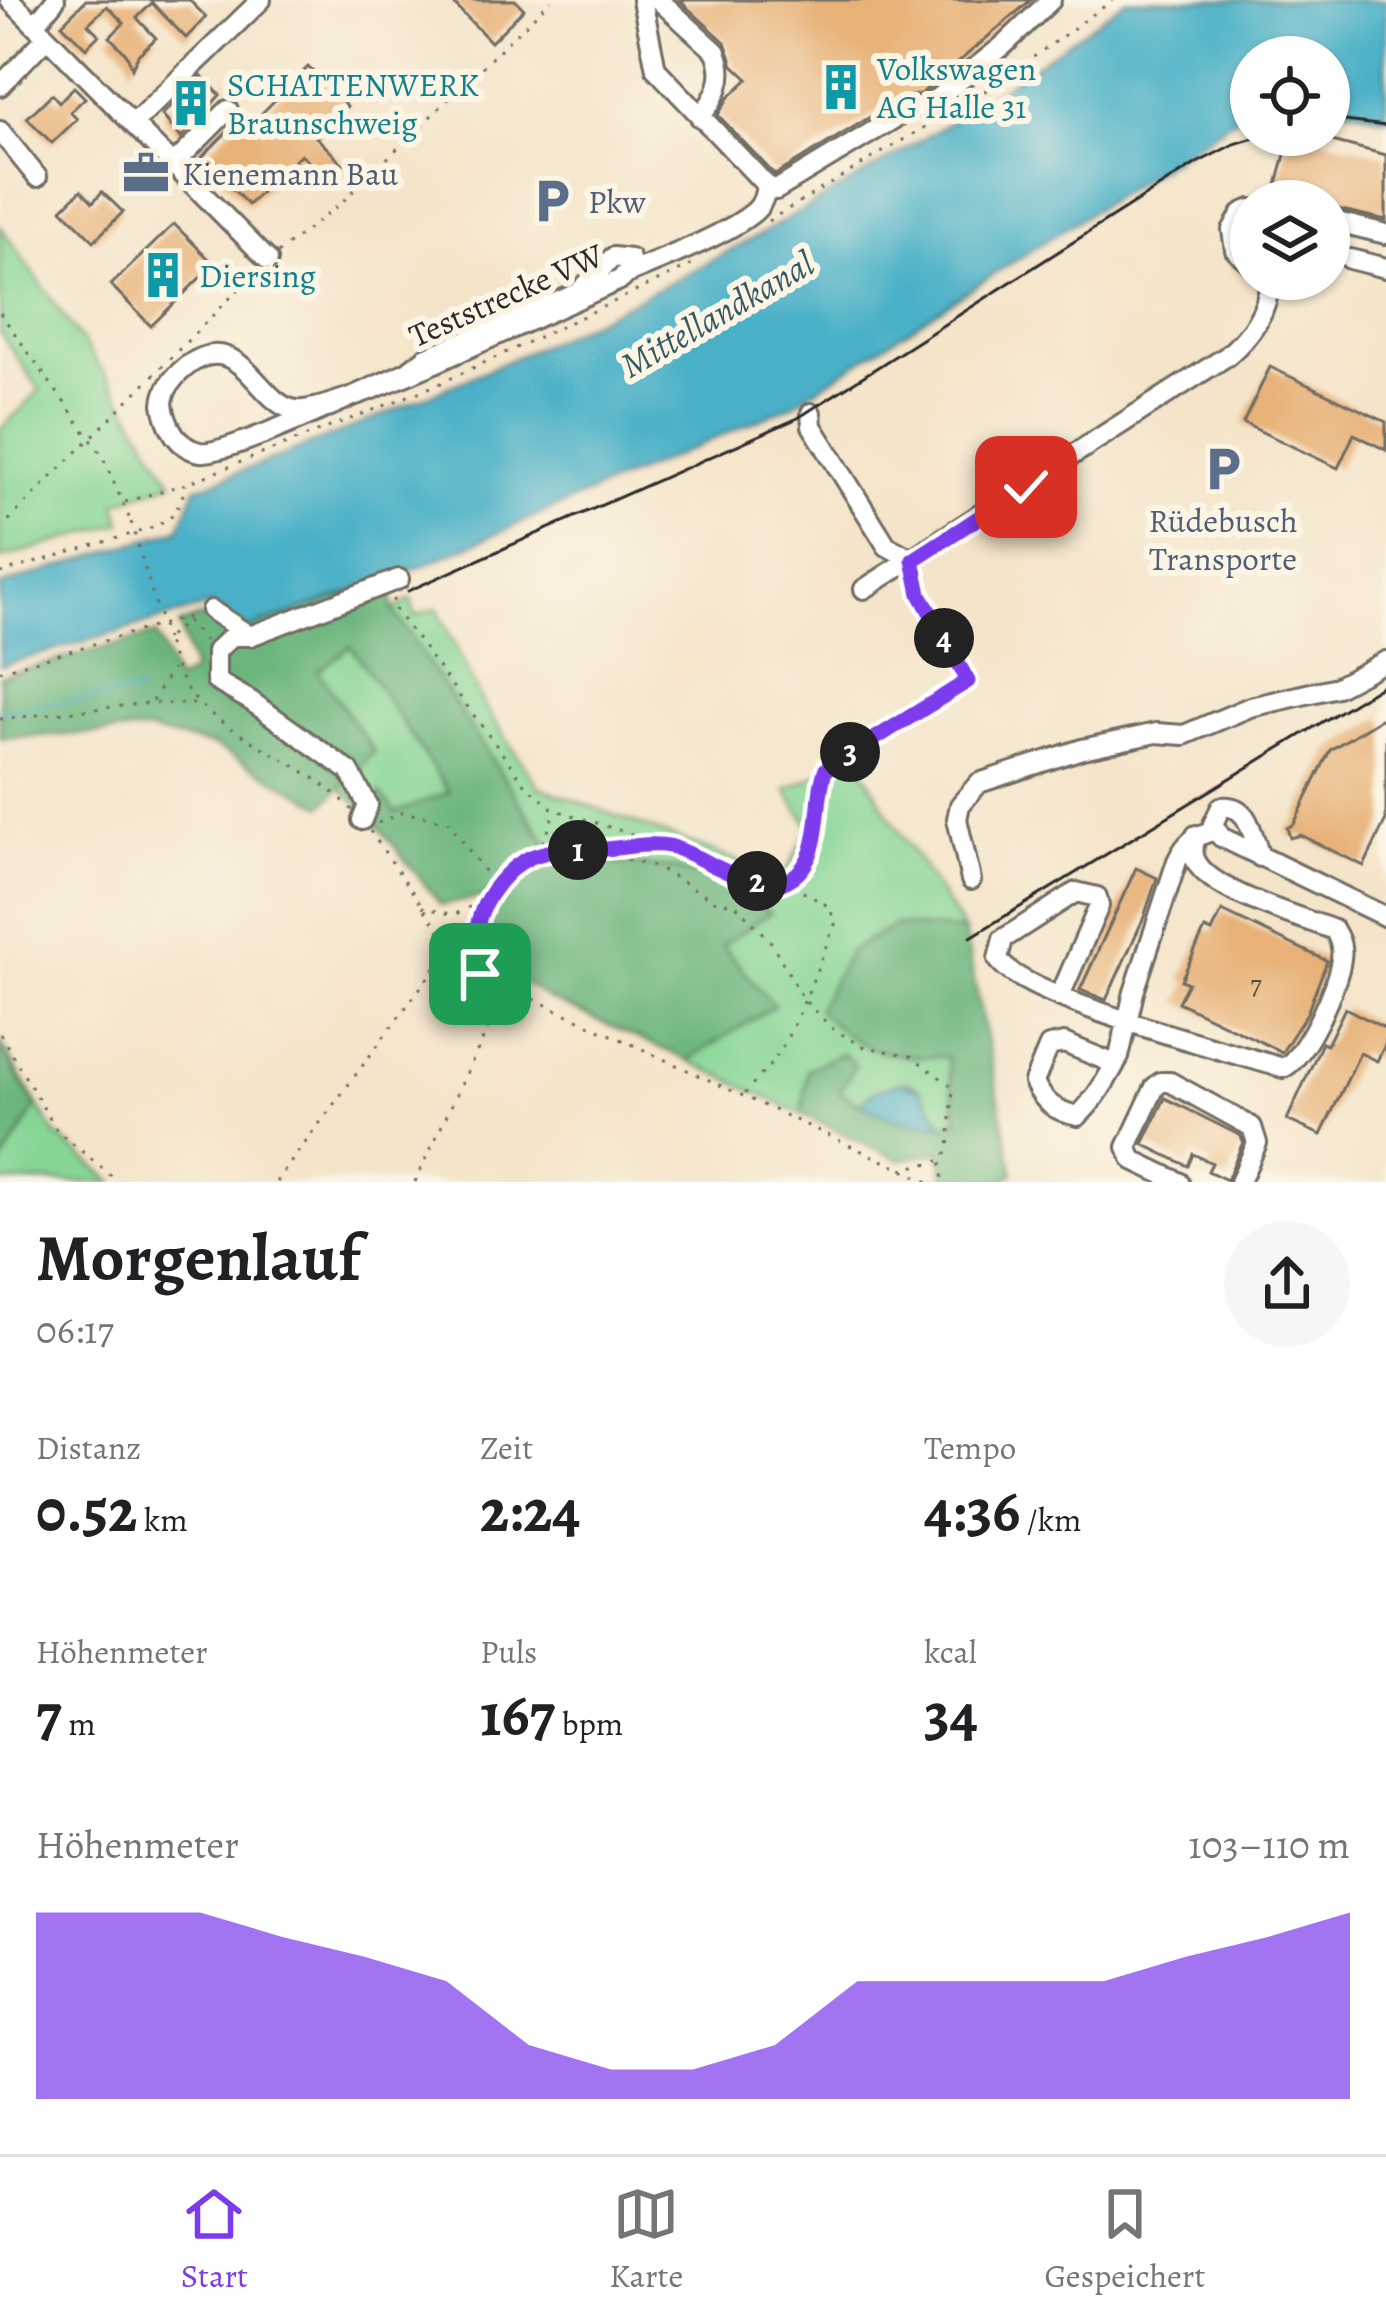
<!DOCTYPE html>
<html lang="de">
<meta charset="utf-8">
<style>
:root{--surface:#fff;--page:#f6f6f6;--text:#202124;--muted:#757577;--line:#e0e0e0;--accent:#7c3aed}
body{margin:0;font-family:Alegreya,serif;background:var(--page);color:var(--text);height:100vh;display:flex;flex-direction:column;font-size:45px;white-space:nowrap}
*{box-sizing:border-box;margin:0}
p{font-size:39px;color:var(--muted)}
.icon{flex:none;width:66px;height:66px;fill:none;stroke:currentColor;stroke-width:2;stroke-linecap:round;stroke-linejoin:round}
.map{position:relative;height:1182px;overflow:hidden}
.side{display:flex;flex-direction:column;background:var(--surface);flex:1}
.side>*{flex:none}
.fabs{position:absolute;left:1230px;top:36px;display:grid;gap:24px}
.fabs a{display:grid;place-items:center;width:120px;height:120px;border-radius:50%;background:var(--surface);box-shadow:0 3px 9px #0004;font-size:60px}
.pin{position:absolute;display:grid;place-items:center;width:102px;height:102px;color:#fff;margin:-51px;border-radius:24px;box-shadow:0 6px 18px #0006}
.km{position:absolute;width:60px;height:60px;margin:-30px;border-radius:50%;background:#222;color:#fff;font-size:33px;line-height:60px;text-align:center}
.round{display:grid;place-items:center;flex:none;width:126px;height:126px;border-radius:63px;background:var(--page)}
.summary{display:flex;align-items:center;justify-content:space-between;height:204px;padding:0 36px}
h1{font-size:66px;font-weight:700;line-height:90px}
.metrics{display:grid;grid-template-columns:repeat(3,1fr);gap:18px;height:204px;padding:12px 36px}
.metrics div{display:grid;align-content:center}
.metrics b{font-size:60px;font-weight:700}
.metrics small{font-size:33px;font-weight:400}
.metrics p{font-size:33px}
.chart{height:336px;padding:24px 36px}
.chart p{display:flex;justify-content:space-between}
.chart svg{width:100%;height:216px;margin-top:12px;fill:var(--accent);opacity:.7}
.tabs{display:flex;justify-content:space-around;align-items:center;height:168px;border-top:3px solid var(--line);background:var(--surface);font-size:33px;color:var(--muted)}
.tabs a{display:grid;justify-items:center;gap:6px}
.tabs .current{color:var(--accent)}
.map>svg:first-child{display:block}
.green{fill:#86d595;stroke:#588060;stroke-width:3}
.forest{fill:#6cb67e;stroke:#4c7054;stroke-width:3}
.water{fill:#48b0c7;stroke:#3a6e79;stroke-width:3}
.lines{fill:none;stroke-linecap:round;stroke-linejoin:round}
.stream{stroke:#48b0c7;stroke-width:3}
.building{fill:#e7b177}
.minor-casing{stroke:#716c62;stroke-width:24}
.path{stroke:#716c62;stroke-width:3;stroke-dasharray:3 9;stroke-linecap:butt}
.minor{stroke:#fff;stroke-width:18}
.rail{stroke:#2b2b2b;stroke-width:3}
.path-bridge{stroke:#716c62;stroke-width:3;stroke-dasharray:3 9;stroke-linecap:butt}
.route-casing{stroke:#fff;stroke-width:24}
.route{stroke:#7c3aed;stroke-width:15}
.labels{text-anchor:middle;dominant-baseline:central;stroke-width:12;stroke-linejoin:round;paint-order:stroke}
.number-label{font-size:27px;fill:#5a4c3e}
.culture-label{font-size:33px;fill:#0d838f;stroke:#fcf5e5;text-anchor:start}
.service-label{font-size:33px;fill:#4e5e75;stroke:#fcf5e5;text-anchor:start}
.street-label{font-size:33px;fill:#2b2b2b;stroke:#fcf5e5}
.water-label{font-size:36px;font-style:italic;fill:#355a62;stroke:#fcf5e5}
</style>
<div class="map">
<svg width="1386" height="1182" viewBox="0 0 1386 1182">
<rect width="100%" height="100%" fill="#fcf5e5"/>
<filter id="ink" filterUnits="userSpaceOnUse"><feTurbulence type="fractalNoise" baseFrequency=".00833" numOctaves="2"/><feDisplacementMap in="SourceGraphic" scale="24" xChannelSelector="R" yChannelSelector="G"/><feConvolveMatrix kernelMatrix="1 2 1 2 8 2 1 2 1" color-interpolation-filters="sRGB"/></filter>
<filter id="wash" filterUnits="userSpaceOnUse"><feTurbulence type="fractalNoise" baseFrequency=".004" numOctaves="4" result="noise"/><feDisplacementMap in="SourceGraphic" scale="48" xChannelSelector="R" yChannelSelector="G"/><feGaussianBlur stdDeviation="2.7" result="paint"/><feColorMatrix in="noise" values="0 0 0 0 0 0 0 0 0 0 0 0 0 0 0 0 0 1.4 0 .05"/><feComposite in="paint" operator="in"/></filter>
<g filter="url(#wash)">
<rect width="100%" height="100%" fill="#f4e4c9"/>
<path class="green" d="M0 226 119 394 172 482 116 503 122 523 0 559V430L40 390 0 333Z
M411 599 415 616 437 608 483 704 539 787 783 878 810 827 786 790 856 756 889 815 964 931 895 925 850 951 947 1056 958 1123 944 1125 859 1104 808 1069 802 1114 688 1060 773 1006 722 945 769 913 736 885 670 868 557 858 393 610Z
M351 645 449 793 396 813H368L341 788 374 751 317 670Z
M0 1041 55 1134 114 1182H0Z"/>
<path class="forest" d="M391 587 393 610 556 858 670 868 736 885 770 913 722 945 774 1006 688 1060 548 999 487 958 490 896 441 905 368 813 380 793 396 813 449 792 351 646 318 671 374 752 323 806 214 746 146 731 0 738V676L156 634 176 681 193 672 179 625 200 617 221 622Z
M896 925 964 931 1014 1173 1001 1182H950L945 1180 940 1152 900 1160 802 1114 808 1069 842 1053 855 1065 840 1091 858 1104 871 1093 909 1082 921 1090 944 1125 958 1123 947 1057C885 1058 862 1053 817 1009L850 951Z
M0 1045 36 1107 0 1167Z"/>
<path class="water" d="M1126 0H1386V118L1329 103V57H1251V96L1245 101 1242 114 790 406 408 572 247 629 212 605 0 666V586L179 529 196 488C527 367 843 211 1126 0Z
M900 1082 921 1090 944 1125 899 1121 859 1104 871 1093Z"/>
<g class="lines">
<path class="stream" d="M0 710 141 692"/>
</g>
<g id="blocks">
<path class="building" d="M86 0H189L206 17 186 38 152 3 137 18 156 38 138 55 132 68 127 55 110 37 124 23 107 6 88 24 99 35 86 48 62 24Z
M450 0H515L524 9 491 42Z
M679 0H1031L921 94 903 97 775 175 718 115 728 98 748 79 733 65 725 42Z
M308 67 347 106 316 137 343 164 327 180 301 154 248 205 202 157 242 117 250 125Z
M202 76 220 95 181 138 162 115Z
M74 87 85 98 70 112 77 119 52 143 27 118 52 94 59 102Z
M1290 135H1309L1386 155V220L1329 207V201H1291L1274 197Z
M81 190 93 202 102 192 123 212 94 241 62 209Z
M174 224 214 264 151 326 111 285Z
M1270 367 1386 422V450L1354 434 1338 468 1243 423Z
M1380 719 1386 722V820L1364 866 1300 835 1290 838 1287 828 1294 824 1330 750Z
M1136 868 1157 878 1144 917 1106 1000 1080 990Z
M1222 911 1327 961 1307 1013 1282 1052 1178 1002 1188 983 1181 980 1205 929 1212 932Z
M1345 1008 1386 1029V1043L1377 1061 1360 1053 1321 1135 1287 1120 1322 1043 1327 1045Z
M1165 1098 1241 1136 1243 1142 1227 1180 1208 1171 1212 1163 1193 1154 1188 1166 1143 1144Z"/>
</g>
</g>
<g filter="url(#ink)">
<use href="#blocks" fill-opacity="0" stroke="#716c62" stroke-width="3"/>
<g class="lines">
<defs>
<path id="minor" d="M10 0 268 260
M642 0 656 69 766 185 776 190 910 109 926 107 1004 45 1051 0
M659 0 716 52C727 77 716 98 700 117
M35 25 55 0
M0 86 47 37
M133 124 261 0
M0 131 37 177
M173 165 228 110
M1251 209 1242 213 1232 230 1235 250 1251 264
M1329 220 1386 234
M1350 259 1386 268
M624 275C658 261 729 234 755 211 763 204 765 195 766 185
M407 372C374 386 225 457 200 452 177 448 166 424 163 404 164 388 174 376 187 366 241 326 257 405 296 410 320 413 409 374 435 363L622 279 632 268 630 259 613 257 578 293 425 358 407 372
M811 413 812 426 887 546 913 560
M864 589 1227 356C1251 335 1268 312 1270 279
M211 610 250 636H232L216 651V681L251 701 349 771 368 805 362 820
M250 636 399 579
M1260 857C1252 834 1249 803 1221 807L1213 824 1221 837 1386 917
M971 880 957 819 960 805 979 783 1082 749 1156 733 1184 735 1250 707 1337 687 1386 661
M1060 996 1099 906 1097 897 1076 892 1003 939 998 959C1021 998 1231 1052 1283 1068 1305 1059 1339 983 1341 958 1343 947 1340 939 1334 930 1301 917 1214 893 1197 863 1191 853 1194 846 1196 835
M1115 1064 1064 1043 1049 1046 1034 1082C1044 1103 1055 1111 1078 1116 1096 1099 1107 1079 1119 1057L1134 992 1177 861C1186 842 1194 836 1215 830
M1179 1182 1133 1160 1127 1147 1155 1087 1161 1082H1170L1252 1127 1257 1143 1240 1182"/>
</defs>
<use href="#minor" class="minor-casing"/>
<path class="path" d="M768 221 993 86 1113 0
M278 253 341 203 551 0
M0 313 102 455 131 522
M125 502 188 483 439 384 698 262
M0 529 257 271
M0 573 155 527 175 513 187 485
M394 599 391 604 525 784 553 809 668 846 720 869 770 885 786 882 810 855 821 819 817 790 826 769 967 681 920 594 916 574
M205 641 187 621 166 639C172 658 178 676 189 692 224 738 309 762 352 810
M0 671 194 615
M152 701 172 669
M0 719 151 703 200 704
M378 823 403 812 449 822 484 871 495 881
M370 831 451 947 480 974 929 1182
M586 849 666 846
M568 850 606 853 658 868 714 900 736 905 771 942 803 999 833 1029 862 1046 911 1056 953 1087 949 1149 941 1161 943 1182
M537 853 551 825 553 812
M422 907 454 915 485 899
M480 971 476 930 487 898 498 883 536 855 565 851
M0 1034 57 1131 119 1182
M745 1094C754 1080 767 1071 776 1057 802 1016 817 966 836 922L828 906 789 884
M902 1169 939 1161
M276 1182 450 948
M415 1182 507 988"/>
<use href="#minor" class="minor"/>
<path class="rail" d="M1329 119 1386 126
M408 591 798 418 1197 163 1234 144 1264 135
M971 937 1386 683"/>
<path class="path-bridge" d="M131 522 166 639"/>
</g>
</g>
<g class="lines" filter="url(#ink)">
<defs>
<path id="route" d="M480 974C479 960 474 942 477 928 482 897 510 862 540 854 561 848 584 849 605 849 624 848 650 842 669 846 698 853 753 894 782 883 828 865 812 802 826 769L968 681 920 594 913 560 1026 487"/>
</defs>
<use href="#route" class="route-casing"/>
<use href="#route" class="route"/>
</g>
<defs>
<symbol id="building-bare" viewBox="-9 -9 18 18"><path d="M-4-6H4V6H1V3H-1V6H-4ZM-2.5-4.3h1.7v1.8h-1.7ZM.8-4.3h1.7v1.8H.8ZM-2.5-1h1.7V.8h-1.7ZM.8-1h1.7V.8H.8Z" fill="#0f9aa8" stroke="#fcf5e5" stroke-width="2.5" paint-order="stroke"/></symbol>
<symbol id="office-bare" viewBox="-9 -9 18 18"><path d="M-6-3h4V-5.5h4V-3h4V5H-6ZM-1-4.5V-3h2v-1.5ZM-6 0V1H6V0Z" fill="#5c6f8a" stroke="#fcf5e5" stroke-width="2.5" paint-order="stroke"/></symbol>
<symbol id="parking-bare" viewBox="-9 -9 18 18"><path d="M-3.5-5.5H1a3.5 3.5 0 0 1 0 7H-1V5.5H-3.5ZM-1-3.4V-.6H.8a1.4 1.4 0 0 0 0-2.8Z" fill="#5c6f8a" stroke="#fcf5e5" stroke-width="2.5" paint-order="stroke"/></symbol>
</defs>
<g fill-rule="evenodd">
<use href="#building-bare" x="808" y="54" width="66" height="66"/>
<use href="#building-bare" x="158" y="70" width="66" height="66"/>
<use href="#office-bare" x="113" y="140" width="66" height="66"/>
<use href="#parking-bare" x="519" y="168" width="66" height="66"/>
<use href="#building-bare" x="130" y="242" width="66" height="66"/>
<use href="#parking-bare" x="1190" y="436" width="66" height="66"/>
</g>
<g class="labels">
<g class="number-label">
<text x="1256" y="985">7</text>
</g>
<g class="culture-label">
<text x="877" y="68">Volkswagen<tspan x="877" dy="38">AG Halle 31</tspan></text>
<text x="227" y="84">SCHATTENWERK<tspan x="227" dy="38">Braunschweig</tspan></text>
<text x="199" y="275">Diersing</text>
</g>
<g class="service-label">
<text x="182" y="173">Kienemann Bau</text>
<text x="588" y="201">Pkw</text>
<text x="1223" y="520" text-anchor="middle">Rüdebusch<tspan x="1223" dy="38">Transporte</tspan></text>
</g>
<g class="street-label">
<text transform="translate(506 295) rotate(-24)">Teststrecke VW</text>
</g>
<g class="water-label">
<text transform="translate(717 314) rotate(-30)">Mittellandkanal</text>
</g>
</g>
</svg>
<div class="fabs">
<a><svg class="icon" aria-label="locate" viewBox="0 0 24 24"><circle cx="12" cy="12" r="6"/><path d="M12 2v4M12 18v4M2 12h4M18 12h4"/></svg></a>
<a><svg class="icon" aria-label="layers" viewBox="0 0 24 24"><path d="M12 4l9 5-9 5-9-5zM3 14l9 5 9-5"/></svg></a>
</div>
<div class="pin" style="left:480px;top:974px;background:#1e9e55"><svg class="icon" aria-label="arrive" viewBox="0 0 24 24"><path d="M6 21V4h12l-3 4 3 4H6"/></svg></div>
<div class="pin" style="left:1026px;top:487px;background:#d93025"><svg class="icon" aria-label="check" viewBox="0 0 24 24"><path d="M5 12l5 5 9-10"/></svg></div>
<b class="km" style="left:578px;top:850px">1</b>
<b class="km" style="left:757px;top:881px">2</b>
<b class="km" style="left:850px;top:752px">3</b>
<b class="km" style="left:944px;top:638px">4</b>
</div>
<section class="side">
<div class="summary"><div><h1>Morgenlauf</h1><p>06:17</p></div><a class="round"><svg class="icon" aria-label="share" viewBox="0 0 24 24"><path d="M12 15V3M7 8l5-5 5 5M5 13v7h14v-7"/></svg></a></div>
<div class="metrics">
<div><p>Distanz</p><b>0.52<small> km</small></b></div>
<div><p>Zeit</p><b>2:24</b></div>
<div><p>Tempo</p><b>4:36<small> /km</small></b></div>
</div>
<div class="metrics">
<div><p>Höhenmeter</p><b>7<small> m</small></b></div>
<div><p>Puls</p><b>167<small> bpm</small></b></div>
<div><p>kcal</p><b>34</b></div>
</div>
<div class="chart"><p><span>Höhenmeter</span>103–110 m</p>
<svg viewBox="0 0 160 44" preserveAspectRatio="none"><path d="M0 44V6L10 6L20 6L30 11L40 15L50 20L60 33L70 38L80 38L90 33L100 20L110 20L120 20L130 20L140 15L150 11L160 6V44z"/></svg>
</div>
</section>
<nav class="tabs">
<a class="current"><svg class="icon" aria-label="home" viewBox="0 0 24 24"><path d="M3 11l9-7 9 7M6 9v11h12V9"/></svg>Start</a>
<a><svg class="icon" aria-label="map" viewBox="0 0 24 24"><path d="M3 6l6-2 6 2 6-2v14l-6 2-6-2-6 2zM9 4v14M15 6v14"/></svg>Karte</a>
<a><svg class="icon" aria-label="saved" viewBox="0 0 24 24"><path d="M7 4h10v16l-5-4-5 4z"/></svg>Gespeichert</a>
</nav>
